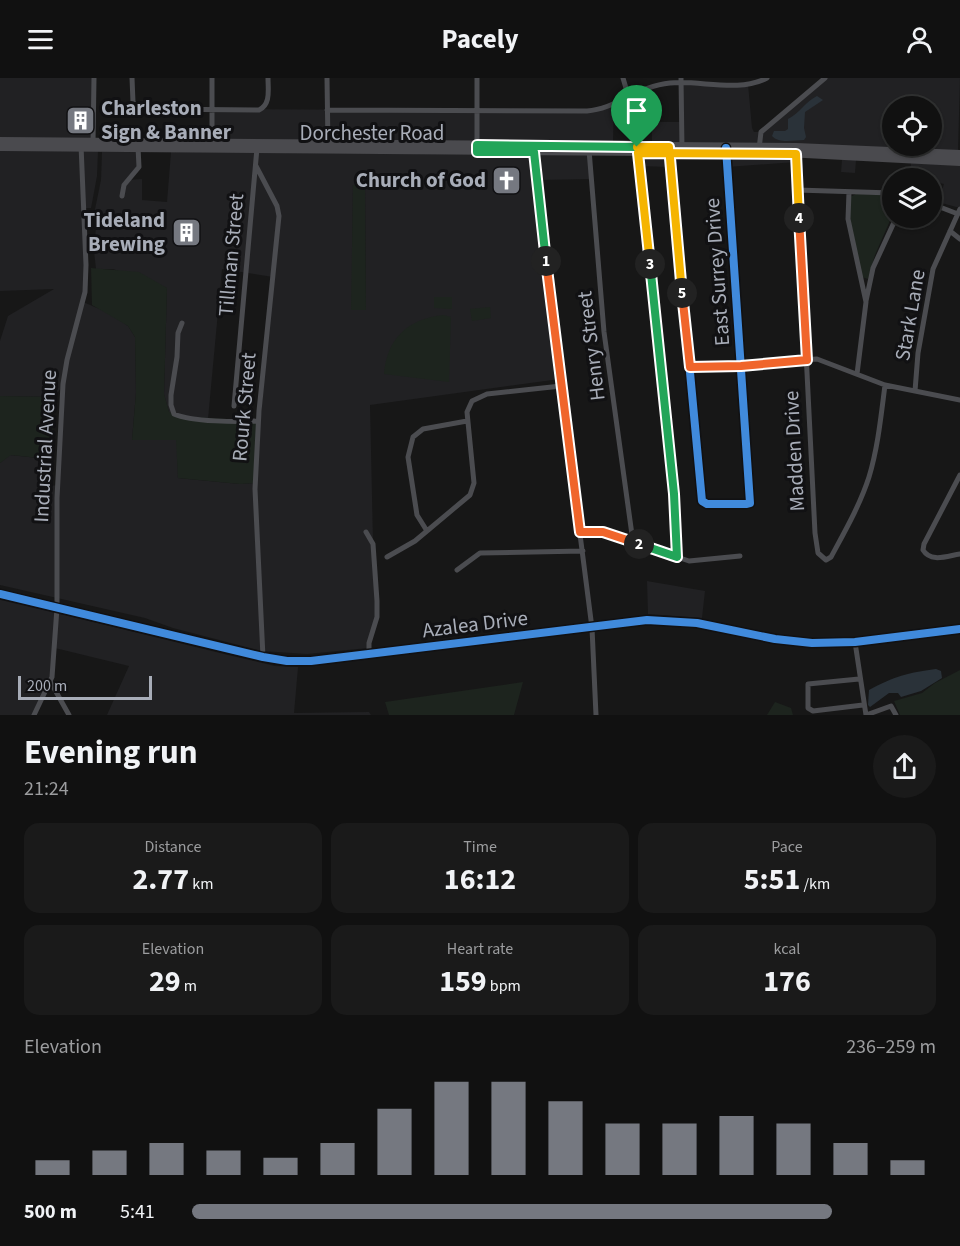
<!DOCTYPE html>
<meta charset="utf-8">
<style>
:root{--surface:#111;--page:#1a1a1a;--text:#f1f3f6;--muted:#9c9d9f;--line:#303131;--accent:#757880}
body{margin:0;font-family:"Source Sans 3",sans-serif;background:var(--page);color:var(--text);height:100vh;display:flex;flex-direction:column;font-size:22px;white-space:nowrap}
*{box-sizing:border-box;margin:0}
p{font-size:20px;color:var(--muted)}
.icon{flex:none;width:33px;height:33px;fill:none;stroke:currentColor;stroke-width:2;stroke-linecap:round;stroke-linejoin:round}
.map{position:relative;height:637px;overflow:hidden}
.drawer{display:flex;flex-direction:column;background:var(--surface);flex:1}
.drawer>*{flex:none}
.buttons{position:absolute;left:882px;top:18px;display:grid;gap:12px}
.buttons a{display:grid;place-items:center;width:60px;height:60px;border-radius:50%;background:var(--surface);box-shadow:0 2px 4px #0004,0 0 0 2px var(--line);font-size:30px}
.scale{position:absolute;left:18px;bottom:15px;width:134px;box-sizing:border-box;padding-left:6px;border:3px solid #a8adb8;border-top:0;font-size:16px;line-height:21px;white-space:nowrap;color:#a8adb8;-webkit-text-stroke:4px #111113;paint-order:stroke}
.pin{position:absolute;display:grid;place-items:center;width:51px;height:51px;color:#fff;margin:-62px -26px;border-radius:50% 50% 50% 0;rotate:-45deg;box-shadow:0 0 6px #0007}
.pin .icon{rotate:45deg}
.km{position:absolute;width:30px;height:30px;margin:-15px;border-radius:50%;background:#222;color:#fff;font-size:16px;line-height:30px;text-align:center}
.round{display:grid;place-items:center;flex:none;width:63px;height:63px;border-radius:32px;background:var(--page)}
.summary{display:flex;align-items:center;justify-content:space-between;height:102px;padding:0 24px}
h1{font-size:33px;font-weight:700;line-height:45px}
.figures{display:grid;grid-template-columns:repeat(3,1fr);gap:9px;height:102px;padding:6px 24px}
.figures div{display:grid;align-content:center;border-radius:15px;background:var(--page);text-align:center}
.figures b{font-size:30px;font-weight:700}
.figures small{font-size:16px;font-weight:400}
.figures p{font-size:16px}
.chart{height:168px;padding:12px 24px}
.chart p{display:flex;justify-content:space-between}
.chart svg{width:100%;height:108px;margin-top:6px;stroke:var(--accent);stroke-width:6}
ul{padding:0 24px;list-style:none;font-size:20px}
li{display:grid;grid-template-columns:96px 72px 1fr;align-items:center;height:45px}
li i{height:15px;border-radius:8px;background:var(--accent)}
header{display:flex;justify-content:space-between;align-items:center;height:78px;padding:0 24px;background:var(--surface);font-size:27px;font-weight:700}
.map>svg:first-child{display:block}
.built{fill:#212123;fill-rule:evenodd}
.green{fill:#1d241e}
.water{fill:#2a3239}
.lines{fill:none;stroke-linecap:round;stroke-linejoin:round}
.street{stroke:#4b4c50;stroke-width:5}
.secondary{stroke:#4a4a4e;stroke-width:8}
.cycleway-casing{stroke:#111113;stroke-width:11}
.cycleway{stroke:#408adc;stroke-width:8}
.split-1-casing{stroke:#fff;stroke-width:12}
.split-2-casing{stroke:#fff;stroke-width:12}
.split-3-casing{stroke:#fff;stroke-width:12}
.split-4-casing{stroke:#fff;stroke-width:12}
.split-5-casing{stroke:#fff;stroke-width:12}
.split-6-casing{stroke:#fff;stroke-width:12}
.split-1{stroke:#22a559;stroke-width:8}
.split-2{stroke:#f0652b;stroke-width:8}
.split-3{stroke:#22a559;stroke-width:8}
.split-4{stroke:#f5b400;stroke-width:8}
.split-5{stroke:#f0652b;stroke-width:8}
.split-6{stroke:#f5b400;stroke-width:8}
.labels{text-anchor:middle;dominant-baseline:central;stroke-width:6;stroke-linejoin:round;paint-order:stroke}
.poi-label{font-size:21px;font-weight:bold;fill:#a8adb8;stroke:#111113;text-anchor:end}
.street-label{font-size:21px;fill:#a8adb8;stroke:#111113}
</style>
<header><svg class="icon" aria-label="menu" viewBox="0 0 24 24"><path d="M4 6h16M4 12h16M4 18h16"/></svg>Pacely<svg class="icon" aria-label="person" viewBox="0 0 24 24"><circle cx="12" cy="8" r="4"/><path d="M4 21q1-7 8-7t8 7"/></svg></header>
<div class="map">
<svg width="960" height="637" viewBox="0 0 960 637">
<rect width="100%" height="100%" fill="#171717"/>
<path class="built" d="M0 0H94L93 60H0Z
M824 0H960L958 73 652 65V44H682V4L748 6 752 50 754 54H761ZM892 28H932V68H892Z
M614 25 613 64 212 62V31L587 33Z
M0 73H98L97 98 92 125 91 130H84L86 187 83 224 109 235 128 248 135 259 136 315 132 362H177L178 400 240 406 255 405 273 199 222 191 208 341 169 335 164 316 167 210 113 191H96L94 173 97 137 94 136 101 102 102 74H138L139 86 128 102 142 101V122L167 124 171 74 530 77 543 197H548L560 301 370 327 373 464 377 532 368 570 307 576 262 573 173 550 145 540 0 507V385L10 377 39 380 49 408 58 407 62 308 55 319 0 318V263L8 238 54 211 0 213ZM353 107H365L366 232 352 231Z
M535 77H589L591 101 537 102Z
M638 78H669L670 89 639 88Z
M727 78 796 80V84L727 89Z
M842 82H856L855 95 841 94Z
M911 85 960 87V130L938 124 944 106 932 103V100L910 97Z
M647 503 705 513 702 540 648 536Z
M0 521 228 577 275 588 298 589 294 635 369 634 371 637H107L129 588 55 570 52 599 34 637H0Z"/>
<path class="green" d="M353 107H365L366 232H351Z
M856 116 892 117V138L875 177 868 201 862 199 850 141V119Z
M91 190 139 194 167 210 164 316 169 334 180 338 258 343 255 405 240 406 178 400 176 362H132L136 315 135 259 128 248 92 227Z
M434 219H452V231L434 230Z
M490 229 491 240 472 243 470 231Z
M443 237 451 239 449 304 384 296C387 261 407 241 443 237Z
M0 318 55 319 50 408 39 380 11 377 0 385Z
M960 592V637H900L894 623 922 615 935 605Z
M523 604 514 637H389L385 624Z
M775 624 791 630 793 637H767Z"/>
<path class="water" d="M817 18 823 22 805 34 804 50 806 59 804 62C794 62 779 66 772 58L774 53H785L788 51V41C800 35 805 24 817 18Z
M936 591 941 593 942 600 921 613 901 619 898 615H889L870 629 868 627 869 612C895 598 907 595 936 591Z"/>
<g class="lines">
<path class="street" d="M132 0 133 24 138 29 150 31 259 32C271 26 268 12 268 0
M212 0V65
M327 0 328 68
M623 0 628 17
M681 0 682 70
M327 32 587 33C616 31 638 8 670 5 701 2 738 15 767 0
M93 65 94 0
M477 69V0
M759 71 761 54 825 0
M534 72 561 308 592 550 596 637
M589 72 604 254 633 464
M669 72 702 423 707 426H746L750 425 726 71
M638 73 674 416 677 479
M796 74 815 455 818 475 826 482 831 479C845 453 860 427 869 399 878 369 881 338 885 307
M256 88 277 128 279 138 259 333 255 411 263 579
M797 112 892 115
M849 114 848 141 866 224 857 296
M122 118 124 107 139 89 138 69
M932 126 958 136
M950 153 960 161
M866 223 873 190 896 140
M182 245 178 255 177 279 171 317V327L174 336C191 344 239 344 258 343
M690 289 817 281 885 307 960 322
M915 313 918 275 933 191 960 131
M234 328 257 70
M960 397 924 466 923 472C931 485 947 478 960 476
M427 453 417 437 408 379 413 359 423 351 467 343
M366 454 373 466 377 523V539L369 565V577
M581 454H603L689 483 740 478
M387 479 415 463 470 417 474 405 467 334 472 323 487 316 561 308
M457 492 480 475 583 473
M855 564 866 637
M859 601 808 606V630L813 633 863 627
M50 603 69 637
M34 637 52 599 57 530V420L63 306 67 282 85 214 86 187 81 67
M866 637 891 628 896 637"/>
<path class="secondary" d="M0 63 796 69 960 76
M0 69 786 75 960 84
M0 516 263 579 287 583H311L647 542 697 545 775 561 812 565 855 564 960 551"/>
<defs>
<path id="cycleway" d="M669 69 702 423 707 426H746L750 425 726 70
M0 516 263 579 287 583H311L647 542 697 545 775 561 812 565 855 564 960 551"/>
</defs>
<use href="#cycleway" class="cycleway-casing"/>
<use href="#cycleway" class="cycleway"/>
</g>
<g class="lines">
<defs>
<path id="split-1" d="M546 183 534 74H477V67L637 69"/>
<path id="split-2" d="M546 183 580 454H603L639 466"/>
<path id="split-3" d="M639 466 677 479 674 416 650 186"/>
<path id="split-4" d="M650 186 638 75 796 76 799 140"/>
<path id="split-5" d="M682 215 690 289 741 288 807 282 799 140"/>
<path id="split-6" d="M637 69H669L682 215"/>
</defs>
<use href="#split-1" class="split-1-casing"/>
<use href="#split-2" class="split-2-casing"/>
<use href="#split-3" class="split-3-casing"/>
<use href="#split-4" class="split-4-casing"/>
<use href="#split-5" class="split-5-casing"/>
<use href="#split-6" class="split-6-casing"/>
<use href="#split-1" class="split-1"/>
<use href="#split-2" class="split-2"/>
<use href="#split-3" class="split-3"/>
<use href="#split-4" class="split-4"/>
<use href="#split-5" class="split-5"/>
<use href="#split-6" class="split-6"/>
</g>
<defs>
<symbol id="building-square" viewBox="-11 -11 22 22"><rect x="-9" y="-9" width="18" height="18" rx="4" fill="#757880" stroke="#111113"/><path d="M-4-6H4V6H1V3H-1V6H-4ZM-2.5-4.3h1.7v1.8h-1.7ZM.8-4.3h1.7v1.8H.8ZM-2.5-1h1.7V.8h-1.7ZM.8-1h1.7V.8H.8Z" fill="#fff"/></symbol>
<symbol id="church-square" viewBox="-11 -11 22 22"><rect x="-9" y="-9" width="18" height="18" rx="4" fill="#757880" stroke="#111113"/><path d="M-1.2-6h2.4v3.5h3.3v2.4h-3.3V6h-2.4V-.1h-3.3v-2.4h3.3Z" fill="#fff"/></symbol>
</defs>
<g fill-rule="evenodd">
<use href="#building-square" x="64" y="26" width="33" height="33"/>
<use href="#church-square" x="490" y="86" width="33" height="33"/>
<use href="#building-square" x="170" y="138" width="33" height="33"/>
</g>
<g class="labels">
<g class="poi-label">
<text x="101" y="30" text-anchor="start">Charleston<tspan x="101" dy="24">Sign &amp; Banner</tspan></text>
<text x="486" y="102">Church of God</text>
<text x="165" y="142">Tideland<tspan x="165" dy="24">Brewing</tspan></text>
</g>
<g class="street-label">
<text x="372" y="55">Dorchester Road</text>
<text transform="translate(231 177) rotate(-85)">Tillman Street</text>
<text transform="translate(717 194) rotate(-94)">East Surrey Drive</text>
<text transform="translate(910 237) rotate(-80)">Stark Lane</text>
<text transform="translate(591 268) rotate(-97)">Henry Street</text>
<text transform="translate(244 329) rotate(-85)">Rourk Street</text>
<text transform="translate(45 368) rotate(-87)">Industrial Avenue</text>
<text transform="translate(794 373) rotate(-93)">Madden Drive</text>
<text transform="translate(475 546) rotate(-7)">Azalea Drive</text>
</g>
</g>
</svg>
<div class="buttons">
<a><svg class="icon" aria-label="locate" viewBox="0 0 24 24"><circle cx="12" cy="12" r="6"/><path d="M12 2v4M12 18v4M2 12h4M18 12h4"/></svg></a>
<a><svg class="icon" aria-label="layers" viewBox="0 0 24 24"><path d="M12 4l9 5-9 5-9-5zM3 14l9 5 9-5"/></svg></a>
</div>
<div class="scale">200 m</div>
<div class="pin" style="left:637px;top:69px;background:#1e9e55"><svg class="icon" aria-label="arrive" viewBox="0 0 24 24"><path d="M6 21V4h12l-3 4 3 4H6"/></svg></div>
<b class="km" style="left:546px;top:183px">1</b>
<b class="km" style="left:639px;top:466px">2</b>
<b class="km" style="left:650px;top:186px">3</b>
<b class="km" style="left:799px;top:140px">4</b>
<b class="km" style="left:682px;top:215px">5</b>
</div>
<section class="drawer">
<div class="summary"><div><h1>Evening run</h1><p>21:24</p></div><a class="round"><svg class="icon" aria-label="share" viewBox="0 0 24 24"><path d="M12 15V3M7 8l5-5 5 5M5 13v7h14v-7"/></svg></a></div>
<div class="figures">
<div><p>Distance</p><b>2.77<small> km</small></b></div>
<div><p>Time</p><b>16:12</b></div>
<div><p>Pace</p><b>5:51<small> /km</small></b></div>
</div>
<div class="figures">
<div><p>Elevation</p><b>29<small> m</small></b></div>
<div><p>Heart rate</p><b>159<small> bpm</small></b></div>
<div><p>kcal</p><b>176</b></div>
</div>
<div class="chart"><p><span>Elevation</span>236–259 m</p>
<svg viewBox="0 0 160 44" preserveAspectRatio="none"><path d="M5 44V38M15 44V34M25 44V31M35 44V34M45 44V37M55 44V31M65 44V17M75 44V6M85 44V6M95 44V14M105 44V23M115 44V23M125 44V20M135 44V23M145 44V31M155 44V38"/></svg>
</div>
<ul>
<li><b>500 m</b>5:41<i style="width:86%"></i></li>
</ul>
</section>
